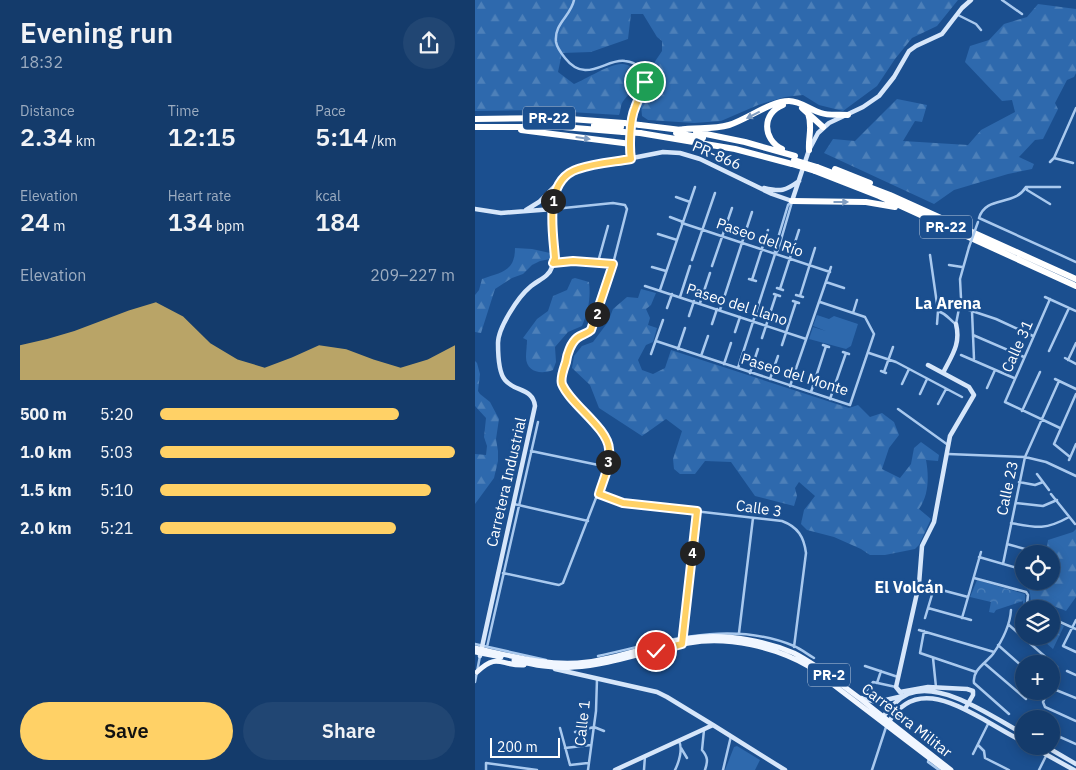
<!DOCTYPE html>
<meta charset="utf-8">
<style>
:root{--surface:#143b6b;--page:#214673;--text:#f1f3f6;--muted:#9dadc1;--line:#33557e;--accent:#ffd166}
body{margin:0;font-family:"IBM Plex Sans",sans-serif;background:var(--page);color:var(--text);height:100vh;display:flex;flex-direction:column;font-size:19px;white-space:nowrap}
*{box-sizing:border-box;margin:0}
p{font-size:16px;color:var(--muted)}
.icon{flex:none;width:28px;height:28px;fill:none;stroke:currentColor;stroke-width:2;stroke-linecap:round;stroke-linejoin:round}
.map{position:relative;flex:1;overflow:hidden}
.sheet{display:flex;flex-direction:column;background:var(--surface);width:475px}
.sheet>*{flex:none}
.fabs{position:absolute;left:540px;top:545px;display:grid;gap:10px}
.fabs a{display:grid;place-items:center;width:45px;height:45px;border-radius:50%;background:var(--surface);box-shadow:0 2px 12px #0003,0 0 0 1px var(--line);font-size:25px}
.scale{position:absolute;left:15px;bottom:12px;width:70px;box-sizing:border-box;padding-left:5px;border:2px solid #fff;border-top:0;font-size:14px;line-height:18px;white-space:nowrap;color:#fff;-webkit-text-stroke:4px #1b4f8f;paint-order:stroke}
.pin{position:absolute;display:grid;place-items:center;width:42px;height:42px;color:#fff;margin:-21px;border:2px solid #fff;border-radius:50%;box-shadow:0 1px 5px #0007}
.km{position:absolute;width:25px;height:25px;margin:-12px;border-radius:50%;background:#222;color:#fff;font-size:14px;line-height:25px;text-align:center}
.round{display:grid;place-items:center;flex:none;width:52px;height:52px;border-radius:26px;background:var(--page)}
.headline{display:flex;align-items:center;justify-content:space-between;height:85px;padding:0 20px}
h1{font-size:28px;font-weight:600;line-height:38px}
.metrics{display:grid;grid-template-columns:repeat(3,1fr);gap:8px;height:85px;padding:5px 20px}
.metrics div{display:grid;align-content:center}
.metrics b{font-size:25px;font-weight:600}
.metrics small{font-size:14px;font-weight:400}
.metrics p{font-size:14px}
.chart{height:140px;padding:10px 20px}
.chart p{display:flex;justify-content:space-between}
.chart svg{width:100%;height:90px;margin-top:5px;fill:var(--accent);opacity:.7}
.cta{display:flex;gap:10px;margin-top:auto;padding:10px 20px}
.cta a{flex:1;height:58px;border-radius:30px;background:var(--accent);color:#111;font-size:20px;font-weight:600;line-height:58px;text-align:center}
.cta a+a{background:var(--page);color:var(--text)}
ul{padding:0 20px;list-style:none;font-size:16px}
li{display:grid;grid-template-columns:80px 60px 1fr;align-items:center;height:38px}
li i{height:12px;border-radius:6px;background:var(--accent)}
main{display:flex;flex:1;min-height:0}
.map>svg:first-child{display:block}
.forest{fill:url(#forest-firs)}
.park{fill:url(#park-crowns)}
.garden{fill:#2e69ad}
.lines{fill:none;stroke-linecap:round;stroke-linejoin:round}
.street{stroke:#a9c9ee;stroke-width:2.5}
.secondary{stroke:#d6e6fa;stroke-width:4.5}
.primary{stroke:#f0f6ff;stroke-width:5}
.highway{stroke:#fff;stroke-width:6}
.street-bridge{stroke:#a9c9ee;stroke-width:2.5}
.highway-bridge{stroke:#fff;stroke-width:6}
.oneway{fill:#829ec1}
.route-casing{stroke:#fff;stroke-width:10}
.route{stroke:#ffd166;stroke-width:6}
.labels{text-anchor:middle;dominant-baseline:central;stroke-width:5;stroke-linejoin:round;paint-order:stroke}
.shield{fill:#1b4f8f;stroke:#bbcadd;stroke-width:1}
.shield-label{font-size:14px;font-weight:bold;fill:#fff}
.street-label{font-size:15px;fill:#fff;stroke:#1b4f8f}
.neighbourhood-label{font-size:16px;font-weight:bold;fill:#fff;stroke:#1b4f8f}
</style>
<main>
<section class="sheet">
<div class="headline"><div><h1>Evening run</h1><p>18:32</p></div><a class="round"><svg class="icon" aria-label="share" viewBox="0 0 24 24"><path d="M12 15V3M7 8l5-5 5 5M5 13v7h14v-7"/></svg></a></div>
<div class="metrics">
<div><p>Distance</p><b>2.34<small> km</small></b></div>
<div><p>Time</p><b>12:15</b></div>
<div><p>Pace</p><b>5:14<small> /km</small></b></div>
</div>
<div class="metrics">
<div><p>Elevation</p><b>24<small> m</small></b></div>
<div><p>Heart rate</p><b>134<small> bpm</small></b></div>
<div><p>kcal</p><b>184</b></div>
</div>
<div class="chart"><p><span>Elevation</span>209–227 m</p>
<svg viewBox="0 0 160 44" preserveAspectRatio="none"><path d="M0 44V27L10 24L20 20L30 15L40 10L50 6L60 13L70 26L80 34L90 38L100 33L110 27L120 29L130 34L140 38L150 34L160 27V44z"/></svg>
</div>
<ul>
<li><b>500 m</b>5:20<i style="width:81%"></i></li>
<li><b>1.0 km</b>5:03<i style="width:100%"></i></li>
<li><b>1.5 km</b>5:10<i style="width:92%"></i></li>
<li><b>2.0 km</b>5:21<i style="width:80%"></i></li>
</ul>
<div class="cta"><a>Save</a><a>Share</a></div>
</section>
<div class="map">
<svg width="601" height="770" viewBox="0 0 601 770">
<defs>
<pattern id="forest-firs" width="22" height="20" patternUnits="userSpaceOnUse" patternTransform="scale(1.25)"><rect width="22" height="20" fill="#2e69ad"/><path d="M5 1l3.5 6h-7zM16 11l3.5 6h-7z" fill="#4d80b9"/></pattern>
<pattern id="park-crowns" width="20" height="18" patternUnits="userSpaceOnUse" patternTransform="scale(1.25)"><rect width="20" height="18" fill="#2e69ad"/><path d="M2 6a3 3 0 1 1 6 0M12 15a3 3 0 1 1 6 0" fill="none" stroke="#4d80b9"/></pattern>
</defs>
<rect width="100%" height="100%" fill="#1b4f8f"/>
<path class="forest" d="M0 0H483L462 26 437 38 420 59 402 86 368 111 344 105 328 95 310 97 283 105 246 121 219 123 173 120 167 116 166 105 175 84V69L187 51V41L182 37 168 14H156L153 39 116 52 87 53 83 72 99 84C111 79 136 63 147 64 154 64 159 69 164 73 164 92 158 88 149 100 145 104 146 111 144 115L63 110 0 111Z
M563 4 601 9V73L599 77 592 80 580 103 583 109 568 139 560 140 544 157 559 164 557 169 533 174 479 190 459 204 349 153 358 139 380 141 422 99 452 105 447 122 440 121 428 141 493 145 506 130 540 112 537 100 527 101 490 62 495 46 514 40 529 24 552 17Z
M40 248 57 249 75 253V259L65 261 57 265 48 274 37 278 20 289 6 333 0 332V295L4 290 7 279C26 272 40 272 40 248Z
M100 278 114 282C116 298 113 312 107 326L93 332 80 347 81 362 78 370C66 375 51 372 51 357 51 351 52 346 52 340L48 338 62 319 73 311 78 296 92 290 97 279Z
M166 289 181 293 176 305 171 309 175 318 173 325 182 328 178 342 171 345 163 360 167 370 178 374 190 368 196 350 374 408 383 405 395 417 407 413 419 422 424 435 414 448 407 469 425 478 436 464 439 448 446 442 464 455 463 461 451 460C454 476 454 495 444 509L456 519 444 545 440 549 410 555H395L386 549 359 537 332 530 326 524 329 510 340 496 324 482 320 488 322 496 319 506 280 496 256 462 230 461 220 474H205L199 469 198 459 207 431 191 419 167 436 124 408 115 385 97 368 99 356 107 346 118 342 133 322 138 309 152 297 163 298Z
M0 361 2 363 5 374 3 391 5 394 15 402 24 419 21 439 23 451V461L19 478 0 504V454L11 455 12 446 9 437 11 418 0 406Z
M601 529V597L591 611 576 605 561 607C553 602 557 597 554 590L552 589 554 581H576V554H571L573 540 598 532Z"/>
<path class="park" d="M502 580 550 594V604L553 609H549V624L548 601 521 610 519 613 514 612 516 602 495 597Z
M576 620 589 626 578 649 563 636H576Z"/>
<path class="garden" d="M342 315 354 319 359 316 383 324 376 346 371 349 334 339 338 327 351 331 338 326Z
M262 746 285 760 280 770H250L259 747Z"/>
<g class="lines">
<path class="street" d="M99 0C96 16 79 23 81 42 82 48 86 53 90 58 111 85 131 58 150 61 176 64 171 92 160 107
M527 0 547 14
M483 15 501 24 506 30
M156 157C153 142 157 95 169 85
M579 158 598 163
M575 162 579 158 601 108
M551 187H585
M551 187 552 190 575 204
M201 197 215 202
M195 217 208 222
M504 218 601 262
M504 218C511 195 539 207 551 187
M207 223 355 272
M183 234 202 240
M303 238 313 205 316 202
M300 254V248L302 241
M455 255 463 311 462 324
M217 260 240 193
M123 262 133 226
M78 263 98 261 138 264
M474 265 487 267
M237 266 257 208
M177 267 191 271
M274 279 281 281
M277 280 293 230
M351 282 369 288
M170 286 331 339
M302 288 308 290
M305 289 324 230
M185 290 220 187
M299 294 305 296
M321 295 328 297
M325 296 340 248
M205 297 215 266
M570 297 601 311
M575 299 530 402 585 428
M318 301 324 303
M225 303 235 273
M192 308 197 294
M491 309 521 319 558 336
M245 310 277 212
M463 311C474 315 474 320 481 324L486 298 485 279 494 247
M497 311 499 359
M378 313 382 300
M214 316 219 301
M237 324 242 309
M260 332 265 317
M498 335 549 357
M287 338 301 295
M181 341 375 405 399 334 390 317 345 302
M307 345 321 302
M348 345 354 347
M203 349 210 328
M574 351 594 308
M368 352 374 354
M394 353 421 362 487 397
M176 354 188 320
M486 355 539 378
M226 356 233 336
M590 358 601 364
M593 360 601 343
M249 364 256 343
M263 368 300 254 303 250 317 202
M406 371 411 373
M409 372 418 347
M275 373 283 349
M295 379 303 356
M580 379 601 389
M427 384 434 369
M315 386 356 267
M512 388 520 370
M336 392 351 346
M445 394 452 379
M355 399 371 353
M463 404 471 389
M423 409 473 445
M547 411 565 372
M56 451 133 467
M473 454 550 457 571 462 601 476
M595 457 579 444 601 394
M594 460 601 444
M562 474 574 490
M544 482 560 485 568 482
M124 494 149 503 307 521C323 527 329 537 331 553L319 647
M576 494 600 524
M541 503 568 506 582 500
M39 504 113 521
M536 523C562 528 571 530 594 517
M532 544 568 554
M504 557 549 570
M528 564 550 457 584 381
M28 573 79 584 84 585 88 583 133 467 135 450 128 435 87 383 92 357 97 346 101 338 112 334 116 330 138 264 152 209 150 205 138 203 79 209
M499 578 551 592 553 595 552 604 556 609
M444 584 493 597
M453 608 496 620
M450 618 459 588
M487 618 506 552
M576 618 601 629
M601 620 588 646 601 652
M534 625 582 667
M444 630 519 652
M449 631 445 653 501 672
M264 633 278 518
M208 636 222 511
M0 644 71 660
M523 645 549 668
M12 647 63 422
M123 656C187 642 254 619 319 646 326 649 332 654 339 658
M458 658 461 687
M509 663 551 699
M390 666 423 677
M592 671 601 675
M0 682 5 656
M402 683 406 671
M576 688 601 698
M573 691 568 702 570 707 601 721
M389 694 398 682 421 687
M534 714 499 683C497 670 511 663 518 654 527 641 535 626 536 610
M85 728 95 765 113 763
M229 730 227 750C233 757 233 761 230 770
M100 732 119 727 129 731
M576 733 601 744
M503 745 509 751 510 758 534 770
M576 746 582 735
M90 748 116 745
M206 748 212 758
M498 754 514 722
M454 759 453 762 464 770
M11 770V763L62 770
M113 770 121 711 122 679
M169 770 170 756
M200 770C204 762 208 749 204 741
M248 770 256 736
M397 770 411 727
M564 770 571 756"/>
<path class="secondary" d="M289 188C306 192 310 191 324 181
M0 209 26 213 78 209C78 190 85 179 101 169L188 152 205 153 225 159 297 194 317 201 334 150 343 133 354 123 388 107 404 96 419 77 434 51 441 46 467 34 487 8 496 0
M51 210 64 202 83 183
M453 365 494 387 499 395 475 436 459 522 447 546 444 584 421 687 425 692 453 687 492 689 498 691V695L490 709
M468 373C477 355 486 344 481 324
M5 656 60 406C58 388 40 392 30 380 23 372 23 353 23 343 23 328 43 297 55 287 63 280 74 277 77 267 83 252 78 226 78 209
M80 669 182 692 192 697 238 725
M386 698 402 702 428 696
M407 718C415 708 422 699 433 694 468 680 520 719 549 734
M413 723C438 681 475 701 508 719 522 727 535 735 549 742
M556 746 599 770
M570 746 601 764
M140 770 238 725 310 770"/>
<path class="primary" d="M0 648C37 656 74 667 112 662 150 657 187 640 226 637 256 635 291 641 319 653 343 665 365 684 387 700 417 724 447 747 476 770
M0 652 26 657
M39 660C59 665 78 669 99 667 138 665 175 649 214 643 253 636 301 647 335 667L470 770
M2 672C23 652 25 666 49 665"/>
<path class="highway" d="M327 108 348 127
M333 113C338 127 333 137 334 150
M0 119 82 118 149 123
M119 125 146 127
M165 125 206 130
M0 127H88L148 132
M46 130 156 144
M204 130C221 127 237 130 254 125 273 119 295 101 314 101 325 101 336 110 346 113 355 116 364 114 373 115
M221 132 270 142 320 156
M165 133 260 149 317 164
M201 133 228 138
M307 149C287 139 287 113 308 105
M342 167 415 195 601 279
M360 169 395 183
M340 171 404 196 601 286
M317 201 391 202 420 207"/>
<path class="street-bridge" d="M494 247 503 222"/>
<path class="highway-bridge" d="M149 123 165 125
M148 132 165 133
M319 160 342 167
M317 164 340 171"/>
</g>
<defs><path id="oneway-solid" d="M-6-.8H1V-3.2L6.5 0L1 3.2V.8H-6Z" transform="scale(1.25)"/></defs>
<g class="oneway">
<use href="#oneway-solid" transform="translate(278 115) rotate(153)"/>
<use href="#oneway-solid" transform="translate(108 138) rotate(8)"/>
<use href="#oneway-solid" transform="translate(366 202)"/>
</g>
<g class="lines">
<defs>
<path id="route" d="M170 82C168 91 163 99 160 108 155 119 154 147 156 159 139 162 120 163 103 169 68 180 78 230 80 258L78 263 98 261 138 264 116 330C112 334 107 334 102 338 96 343 92 354 91 362 89 368 85 378 87 384 95 404 133 428 134 449 136 465 128 480 124 494L148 503 222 511 207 644 181 651"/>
</defs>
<use href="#route" class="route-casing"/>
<use href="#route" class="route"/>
</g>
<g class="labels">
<g class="shield">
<rect x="48" y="106.5" width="52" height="23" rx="4"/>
<rect x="445" y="215.5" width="52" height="23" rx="4"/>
<rect x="333" y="663.5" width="42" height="23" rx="4"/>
</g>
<g class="shield-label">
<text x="74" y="118">PR-22</text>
<text x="471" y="227">PR-22</text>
<text x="354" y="675">PR-2</text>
</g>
<g class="street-label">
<text transform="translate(242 155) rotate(23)">PR-866</text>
<text transform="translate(285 237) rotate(19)">Paseo del Río</text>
<text transform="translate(262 304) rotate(18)">Paseo del Llano</text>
<text transform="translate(542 346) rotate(-66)">Calle 31</text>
<text transform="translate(320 374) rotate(17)">Paseo del Monte</text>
<text transform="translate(31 482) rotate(-77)">Carretera Industrial</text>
<text transform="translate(532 488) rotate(-78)">Calle 23</text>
<text transform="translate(284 508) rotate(8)">Calle 3</text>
<text transform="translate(432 720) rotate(38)">Carretera Militar</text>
<text transform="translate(107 723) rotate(-84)">Calle 1</text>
</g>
<g class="neighbourhood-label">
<text x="473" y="303">La Arena</text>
<text x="434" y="587">El Volcán</text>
</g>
</g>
</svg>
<div class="fabs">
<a><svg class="icon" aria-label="locate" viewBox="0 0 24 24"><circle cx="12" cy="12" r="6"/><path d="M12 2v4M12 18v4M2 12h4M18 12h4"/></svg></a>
<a><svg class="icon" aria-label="layers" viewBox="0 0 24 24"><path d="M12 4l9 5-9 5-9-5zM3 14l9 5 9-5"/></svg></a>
<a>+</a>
<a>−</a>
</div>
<div class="scale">200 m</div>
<div class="pin" style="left:170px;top:82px;background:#1e9e55"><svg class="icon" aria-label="arrive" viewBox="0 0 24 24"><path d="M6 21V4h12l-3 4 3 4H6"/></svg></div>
<div class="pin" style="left:181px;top:651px;background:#d93025"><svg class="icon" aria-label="check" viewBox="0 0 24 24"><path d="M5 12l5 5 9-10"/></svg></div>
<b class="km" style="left:78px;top:201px">1</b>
<b class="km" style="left:122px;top:314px">2</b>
<b class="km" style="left:133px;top:462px">3</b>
<b class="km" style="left:217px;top:553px">4</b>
</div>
</main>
